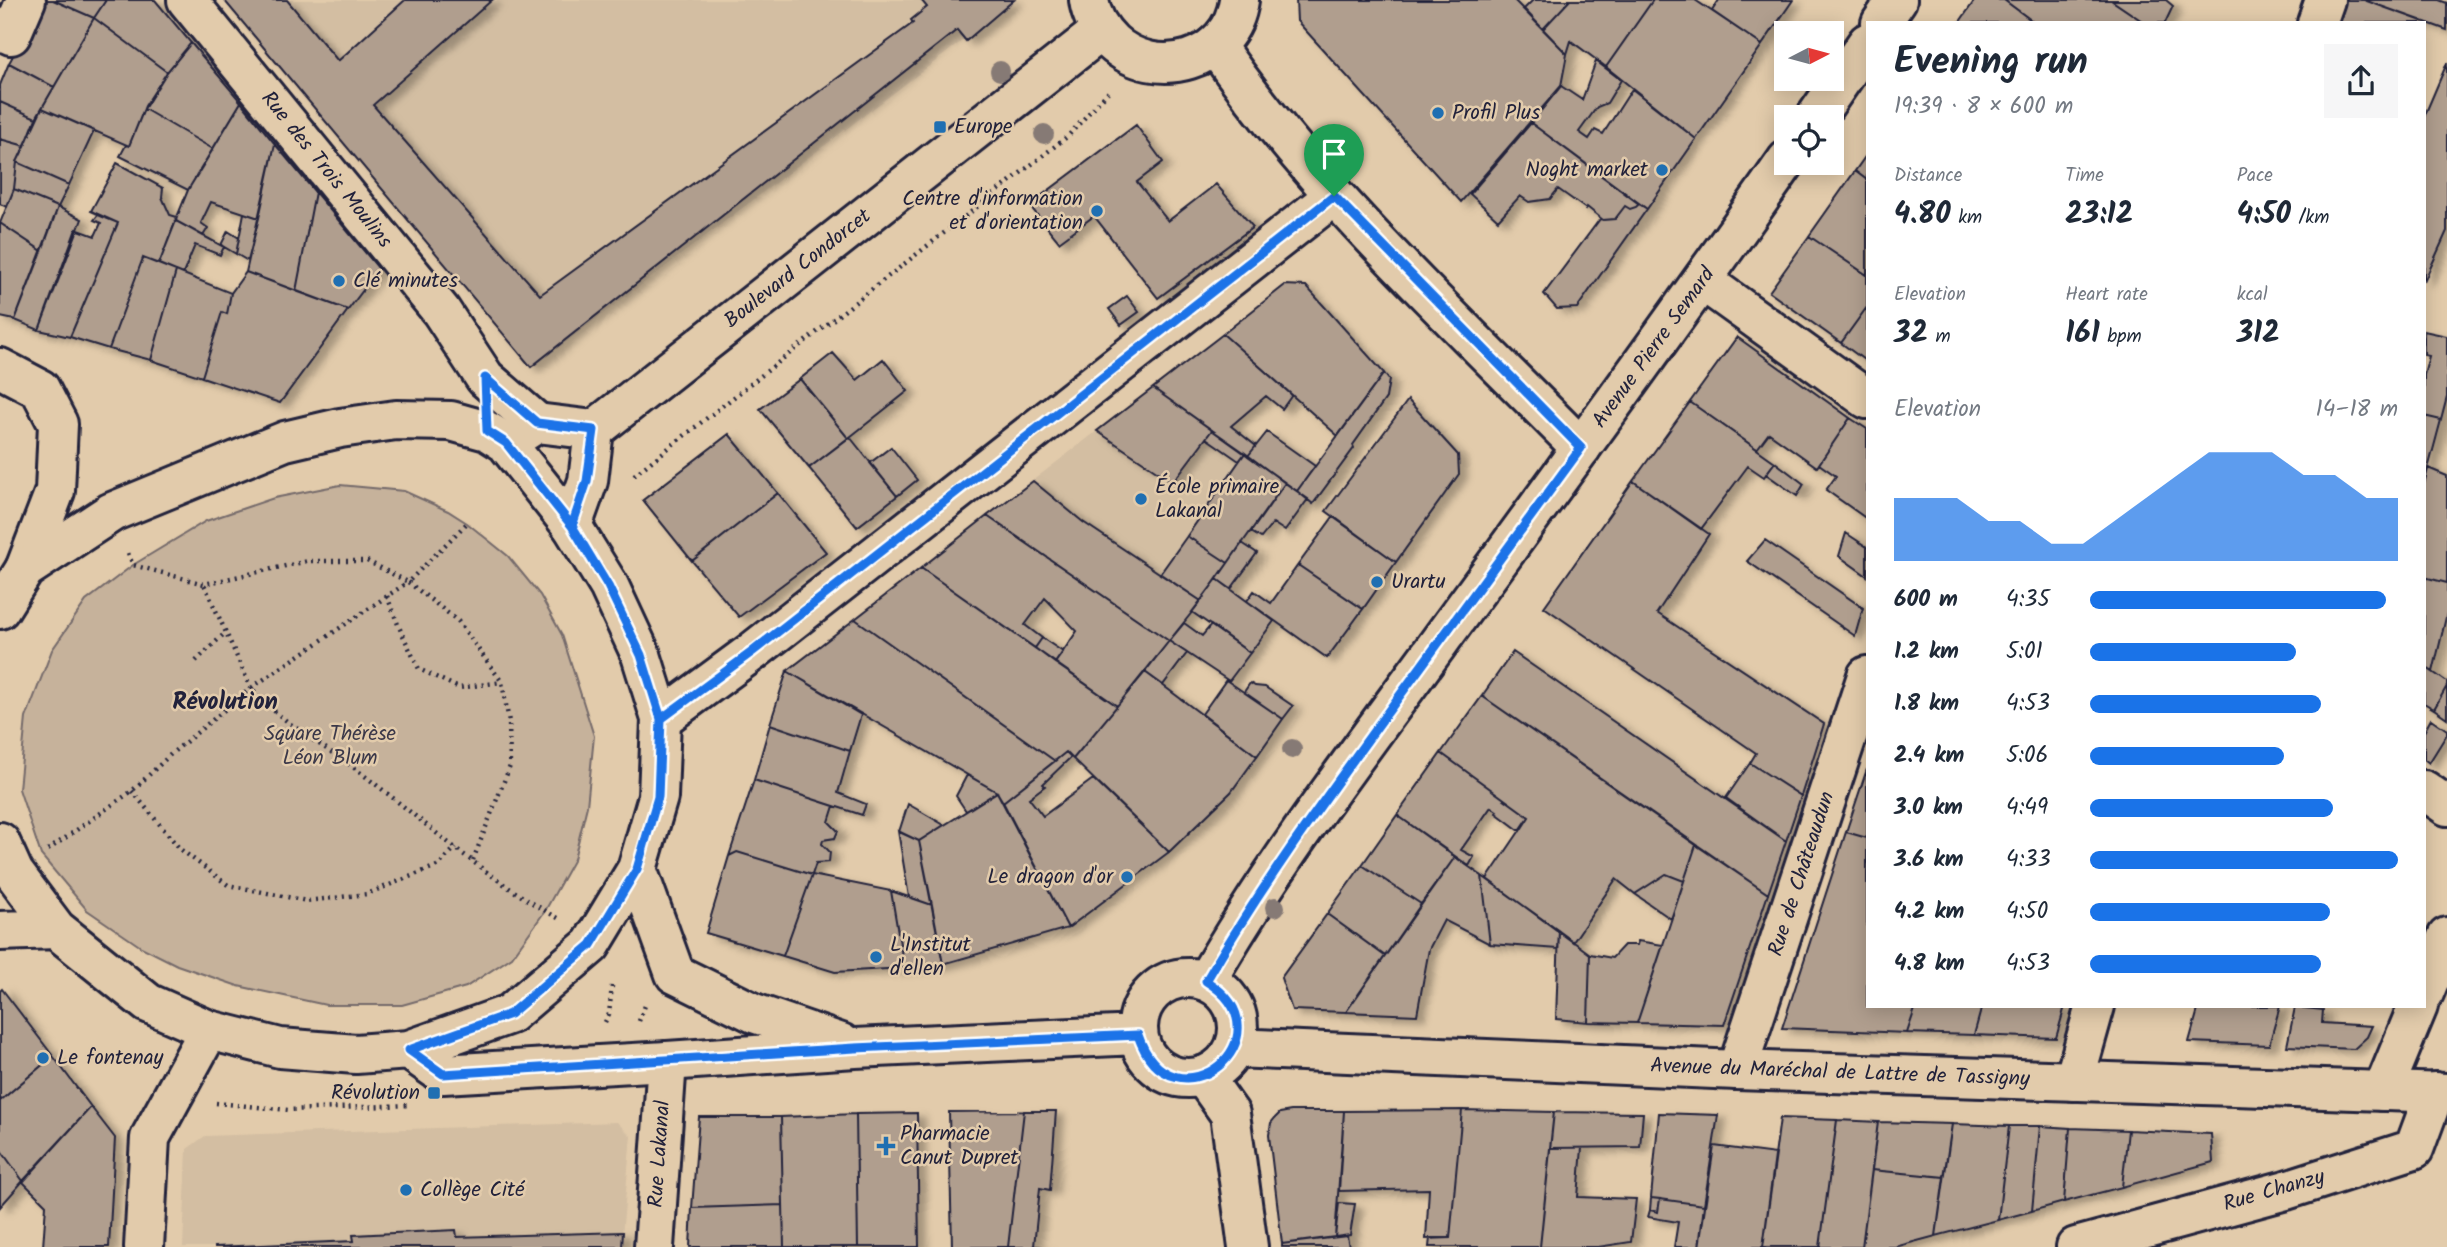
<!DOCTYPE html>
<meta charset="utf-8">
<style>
:root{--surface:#fff;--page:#f6f6f7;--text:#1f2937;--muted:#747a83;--accent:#1a73e8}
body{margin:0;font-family:Kalam,sans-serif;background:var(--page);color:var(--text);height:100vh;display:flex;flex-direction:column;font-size:26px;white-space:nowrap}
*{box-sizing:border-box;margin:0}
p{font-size:23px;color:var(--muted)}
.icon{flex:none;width:38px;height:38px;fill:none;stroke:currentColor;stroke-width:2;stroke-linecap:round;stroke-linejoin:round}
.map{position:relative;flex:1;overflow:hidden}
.side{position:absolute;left:1866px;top:21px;width:560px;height:987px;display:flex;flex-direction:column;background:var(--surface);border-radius:0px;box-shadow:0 4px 18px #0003}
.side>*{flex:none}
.needle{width:46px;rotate:84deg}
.fabs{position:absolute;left:1774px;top:21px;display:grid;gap:14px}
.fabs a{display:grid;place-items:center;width:70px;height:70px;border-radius:0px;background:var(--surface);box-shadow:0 4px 18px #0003;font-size:35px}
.pin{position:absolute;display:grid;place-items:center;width:60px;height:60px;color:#fff;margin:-72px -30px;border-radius:50% 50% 50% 0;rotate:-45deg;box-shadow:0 0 7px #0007}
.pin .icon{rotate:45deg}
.round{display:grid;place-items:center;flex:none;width:74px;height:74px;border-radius:0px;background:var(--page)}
.head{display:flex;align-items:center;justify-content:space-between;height:119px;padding:0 28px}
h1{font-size:38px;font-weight:800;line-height:52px}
.metrics{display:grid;grid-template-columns:repeat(3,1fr);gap:10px;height:119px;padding:7px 28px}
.metrics div{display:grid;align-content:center}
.metrics b{font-size:30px;font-weight:800}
.metrics small{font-size:19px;font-weight:400}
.metrics p{font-size:19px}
.chart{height:196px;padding:14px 28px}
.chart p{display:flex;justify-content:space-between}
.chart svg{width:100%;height:126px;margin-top:7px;fill:var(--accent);opacity:.7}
ul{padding:0 28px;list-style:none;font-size:23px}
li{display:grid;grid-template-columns:112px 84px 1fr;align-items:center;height:52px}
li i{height:18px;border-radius:9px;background:var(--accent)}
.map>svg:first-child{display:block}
.built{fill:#d3bea2}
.green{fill:#c6b29b;stroke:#746a6b;stroke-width:2}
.building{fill:#b09e8e;stroke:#22223b;stroke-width:2;filter:url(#shadow)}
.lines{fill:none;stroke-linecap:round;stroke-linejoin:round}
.minor-casing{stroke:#22223b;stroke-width:44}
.tertiary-casing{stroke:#22223b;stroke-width:44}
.secondary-casing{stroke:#22223b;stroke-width:44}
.path{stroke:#22223b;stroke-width:4.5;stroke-dasharray:2 5;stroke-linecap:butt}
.minor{stroke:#e2cbab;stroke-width:38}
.tertiary{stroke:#e2cbab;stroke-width:38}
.secondary{stroke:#e2cbab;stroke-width:38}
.tree{fill:#867a75}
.route-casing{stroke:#fff;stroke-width:14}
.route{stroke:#1a73e8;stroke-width:9}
.poi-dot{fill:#1f6fb2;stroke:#e2cbab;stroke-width:2.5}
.labels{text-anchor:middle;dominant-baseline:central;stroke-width:5;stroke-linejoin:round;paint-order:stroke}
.poi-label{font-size:21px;fill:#22223b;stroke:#e2cbab;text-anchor:start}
.street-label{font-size:21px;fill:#22223b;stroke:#e2cbab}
.park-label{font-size:21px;fill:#3b3849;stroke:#e2cbab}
.quarter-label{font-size:24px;font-weight:bold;fill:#22223b;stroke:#e2cbab}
</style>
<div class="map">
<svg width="2447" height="1247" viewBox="0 0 2447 1247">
<defs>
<filter id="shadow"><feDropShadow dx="8" dy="4.5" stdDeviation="3.5" flood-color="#0004"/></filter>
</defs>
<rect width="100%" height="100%" fill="#e2cbab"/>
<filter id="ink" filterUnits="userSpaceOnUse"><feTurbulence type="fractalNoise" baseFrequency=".0143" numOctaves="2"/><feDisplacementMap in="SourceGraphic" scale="14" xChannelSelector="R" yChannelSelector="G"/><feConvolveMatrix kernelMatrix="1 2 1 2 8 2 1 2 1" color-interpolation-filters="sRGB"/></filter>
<g filter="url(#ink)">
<path class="built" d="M225 0H1016L533 367Z
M1153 388 1285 483 1169 641 988 515Z
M617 1122 631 1136 621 1247H183L187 1149 205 1136Z"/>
<path class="green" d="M340 485 404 491 448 511 467 523 508 556 540 595 562 635 594 736 587 806 574 859 545 911 512 957 466 987 402 1005H326L238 986 177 965 141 947 87 910 41 855 19 789 26 718 52 650 86 601 133 565 206 521 274 498Z"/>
<path class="building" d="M43 0H53L94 18 54 87 9 63Z
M53 0H106L94 18Z
M106 0H155L191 43 167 72 94 18Z
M224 0H287L338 61 405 0H492L373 105 540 295 913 23 911 20 927 7 921 0H1014L966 41 957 30 531 367Z
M1296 0H1514L1567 54 1561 86 1461 202 1297 21Z
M1533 0H1570L1543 29 1524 9Z
M1570 0H1653L1606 67 1571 41 1567 54 1543 29Z
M1653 0H1695L1762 45 1696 139 1606 67Z
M1719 0H1793L1762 45 1712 11Z
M1975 0H2004L2035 23H1959Z
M2004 0H2111L2145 23H2035Z
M2111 0H2166L2173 6 2165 23H2145Z
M2342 0H2364L2420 20V23H2334Z
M2364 0H2439L2447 3V30Z
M94 18 167 72 145 106 129 146 42 108Z
M191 43 241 102 213 149 144 109 167 72Z
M1596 61 1621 80 1607 103 1597 107 1579 132 1589 139 1595 130 1603 134 1632 89 1696 139 1647 209 1531 123 1561 86 1582 100Z
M9 63 54 87 36 118 0 102V85Z
M2447 63V231L2424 282V117Z
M0 102 36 118 25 146 0 139Z
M241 102 275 144 259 218 211 202 201 223 208 228 203 236 176 221 177 217 188 190Z
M42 108 94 131 69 185 17 162Z
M144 109 213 149 188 190 120 156 126 145 129 146Z
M1531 123 1639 204 1636 207 1630 209 1625 206 1615 219 1603 220 1587 207 1586 209 1558 189 1550 199 1529 202 1520 196 1498 220 1470 194Z
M1136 125 1163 162 1137 182 1168 221 1216 184 1253 227 1158 298 1094 216 1059 242 1029 205Z
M0 139 25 146 17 162 14 189 7 207 0 204Z
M275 144 315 192 296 291 246 272Z
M1867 154V180L1855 171Z
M17 162 69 185 58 207 14 189Z
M117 163 163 188 162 197 170 215 177 217 159 264 143 258 109 349 70 337 118 223 91 211Z
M1855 171 1867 180V275L1809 236Z
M14 189 58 207 42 251 0 223Z
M315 192 379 269 348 310 296 291Z
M1639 204 1647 209 1577 308 1557 309 1544 294 1600 219 1603 220 1615 219 1625 206 1630 209 1636 207Z
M58 207 82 219 39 330 15 320Z
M244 213 259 218 248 261 236 254Z
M98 215 118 223 70 337 39 330 76 229 95 236 101 223 94 220Z
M176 221 224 247 220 255 195 245 183 274 159 264Z
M0 223 42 251 15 320 0 317Z
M228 231 239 238 236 254 221 245Z
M1809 236 1867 275V307L1841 343 1769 292Z
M143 258 176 271 151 360 109 349Z
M176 271 231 293 227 314 222 312 202 377 151 360Z
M246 272 348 310 280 403 202 377 222 312 227 314 231 293Z
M1285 285 1306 286 1384 373 1338 436 1223 334Z
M1127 296 1139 312 1121 325 1109 309Z
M1867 307V362L1841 343Z
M2424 331 2447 336V397L2441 420 2424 416V375L2429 356 2424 355Z
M1223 334 1292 395 1282 409 1266 396 1231 426 1256 446 1248 456 1153 388Z
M1737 337 1850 418 1817 467 1769 433 1757 449 1690 402Z
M833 353 857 380 883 359 908 391 850 437 848 438 800 379Z
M1384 373 1389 380 1386 398 1353 445 1354 448 1313 504 1297 491Z
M800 379 848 438 809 468 760 409Z
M1153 388 1212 430 1173 482 1097 431Z
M1408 400 1458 455 1459 474 1396 562 1326 511Z
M1690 402 1775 462 1764 477 1748 466 1701 529 1633 481Z
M2424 416 2441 420 2424 484Z
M1850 418 1867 429V519L1826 490 1836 476 1819 464Z
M1212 430 1245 453 1239 461 1206 438Z
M1267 432 1315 466 1297 491 1248 456Z
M729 434 778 493 692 561 643 500Z
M850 437 897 496 857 527 809 468Z
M891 447 917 480 897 496 870 463Z
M1245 453 1285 483 1228 563 1187 536Z
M1775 462 1804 484 1797 496 1766 474Z
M2428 468 2447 476V583L2424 577V484Z
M1033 481 1083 522 1201 601 1169 641 987 516Z
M1633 481 1709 534 1657 613 1824 724 1801 796 1750 763 1756 753 1544 607Z
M1285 483 1308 499 1285 531 1273 523 1261 538 1251 532Z
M778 493 826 552 739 617 692 561Z
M987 516 1169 641 1117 706 1055 663 1077 631 1045 598 1025 625 1042 638 1035 648 921 568Z
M1333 517 1396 562 1363 609 1298 565Z
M1846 533 1867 547V576L1839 556Z
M1187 536 1228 563 1201 601 1160 574Z
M1765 540 1863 608 1855 636 1747 561Z
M1242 543 1257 553 1231 589 1217 579Z
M1298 565 1363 609 1327 658 1247 601 1254 591 1271 603Z
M921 568 1117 706 1073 759 1066 752 1055 761 855 619Z
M2424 577 2447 583V613L2433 672 2424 666Z
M1217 579 1274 621 1250 653 1192 612Z
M855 619 1055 761 1003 802 997 792 787 671Z
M1184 623 1202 636 1211 625 1250 653 1229 681 1169 641Z
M1042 638 1063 652 1055 663 1035 648Z
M1169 641 1187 653 1163 685 1145 672Z
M1513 652 1786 841 1768 894 1482 696Z
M2424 666 2447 682V686L2434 709 2424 703Z
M787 671 861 715 850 751 770 724Z
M1145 672 1257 756 1231 792 1169 852 1073 759Z
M1226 680 1283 719 1257 756 1202 714Z
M1250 683 1255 686 1265 687 1293 706 1283 719 1244 692Z
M2447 686V718L2434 709Z
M1482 696 1696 845 1684 881 1666 874 1635 894 1616 879 1573 942 1487 879 1529 817 1441 753Z
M2431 719 2447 730V734L2429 763 2424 759V732Z
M770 724 850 751 838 793 866 804 862 815 754 780Z
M1066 752 1071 757 1043 784 1045 786 1029 798 1043 816 1093 779 1169 852 1068 928 1003 802Z
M1441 753 1529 817 1520 831 1496 813 1497 811 1491 807 1461 850 1474 857 1469 866 1397 815Z
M1750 763 1801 796 1786 841 1726 798Z
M1867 769V838L1846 832Z
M967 775 997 792 966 811 956 796Z
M754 780 834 806 829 822 838 831 835 838 823 840 822 844 830 852 829 862 816 863 812 875 737 852 729 856Z
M997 792 1068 928 943 964 919 841Z
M908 804 944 825 919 841 899 832Z
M1397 815 1455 857 1421 904 1362 865Z
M898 831 919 841 932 905 909 897Z
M1846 832 1867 838V1006H1916L1907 1033 1782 1028Z
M1696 845 1768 894 1724 1025 1637 1023Z
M737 852 812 875 783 956 706 933 729 856Z
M1455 857 1482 876 1490 944 1444 920 1429 949 1417 1015 1346 1012Z
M1362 865 1421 904 1385 956 1327 914Z
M1666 874 1684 881 1671 919 1635 894Z
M812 875 891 891 904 968 835 972 783 956Z
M1482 876 1559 931 1558 949 1490 944Z
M891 891 932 905 943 964 904 968Z
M1327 914 1385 956 1346 1012 1292 1010 1281 978Z
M1559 931 1590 954 1588 1022 1556 1019Z
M1638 941 1663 945 1637 1023 1588 1022 1590 954 1612 958 1624 945H1637Z
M2 989 53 1056 0 1101V991Z
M1916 1006H1982L1974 1035 1907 1033Z
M1982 1006H2065L2056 1038 1974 1035Z
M2199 1006H2280L2269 1045 2189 1042Z
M2295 1007 2323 1010 2322 1023 2372 1026 2367 1037 2354 1049 2287 1046Z
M53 1056 91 1107 23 1181 0 1149V1101Z
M91 1107 115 1138 109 1247H43L46 1205 23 1182Z
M1462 1110 1450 1238 1426 1239 1429 1189 1339 1191 1344 1111Z
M1462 1110 1554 1112 1540 1247H1429L1430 1238H1450Z
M1024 1111 1008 1247H952L949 1112Z
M1024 1111H1056L1050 1190 1040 1188 1034 1246 1044 1247H1008Z
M1291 1111H1344L1335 1237 1282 1244 1269 1135 1271 1123 1275 1118 1280 1113Z
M1554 1112 1643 1113 1640 1147 1550 1148Z
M917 1113 919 1247H858L856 1114Z
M1659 1113 1718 1115 1704 1205 1651 1198Z
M856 1114 858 1247H784L781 1117Z
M699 1117H781L783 1205 692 1208Z
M1780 1118 1837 1120 1820 1247H1763Z
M1837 1120 1878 1122 1862 1247H1820Z
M1878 1122 1952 1124 1944 1177 1872 1170Z
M1952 1124 2009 1126 1998 1220 1936 1236Z
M2009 1126H2040L2032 1211 1998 1220Z
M2040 1126 2070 1128 2064 1202 2032 1211Z
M2070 1128 2128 1130 2122 1187 2064 1202Z
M2128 1130 2211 1134 2213 1162 2122 1187Z
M1714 1146 1776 1154 1763 1247H1699Z
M1550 1148H1582L1578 1197 1636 1199 1631 1242 1598 1247H1540Z
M0 1149 23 1181 0 1207Z
M1872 1170 1944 1177 1936 1236 1895 1247H1862Z
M1651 1198 1660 1199 1658 1212 1650 1210Z
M1660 1199 1704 1205 1699 1247H1674L1678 1222 1648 1217 1650 1210 1658 1212Z
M1339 1203 1355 1204 1350 1235 1335 1237Z
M783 1205 784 1247H690L692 1208Z
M456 1230 457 1237 623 1232 622 1247H214L354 1241 353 1235Z
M1347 1236 1349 1247H1282V1244Z"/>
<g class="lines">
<defs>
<path id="minor" d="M187 0 441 311 485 378 537 423
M2317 23 2325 0
M0 29 11 35 26 0
M1215 45C1318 195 1454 319 1581 448
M1703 281 1867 399
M0 368 40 389 58 424 55 491 25 569
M661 719 752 652 1334 196
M2424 790 2447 806
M2424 993 2447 937
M1737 1070 1867 676
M1203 1076 1230 1114 1248 1247
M2074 1081 2095 1006
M2383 1091 2418 1006
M654 1247 667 1061
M2076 1247 2286 1190 2414 1149 2435 1092"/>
<path id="tertiary" d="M1089 0C1091 16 1101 31 1112 42 1156 83 1231 61 1239 0
M1881 23 1897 0
M1816 117 1867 43
M506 443 537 423 594 430
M572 526 588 481 594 430 1101 31
M1206 981C1275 861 1359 752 1440 641 1557 481 1674 322 1787 160"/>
<path id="secondary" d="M0 609 25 569 112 512 285 441 340 428 396 420 451 421 487 431 506 443 572 526 609 586 641 655 661 719 658 797 637 869 591 945 510 1014 409 1050 356 1054 280 1048 209 1030 148 1003 56 929 14 873 0 842
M637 869 675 974 754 1013 841 1043
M0 931 56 929
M1138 1028a50 50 0 1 1 100 0a50 50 0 1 1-100 0Z
M1234 1048 1737 1070 2447 1093
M409 1050 443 1074 667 1061 855 1048 1138 1035
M144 1247 150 1138 209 1030"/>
</defs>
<use href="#minor" class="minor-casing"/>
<use href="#tertiary" class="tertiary-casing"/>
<use href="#secondary" class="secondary-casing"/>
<path class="path" d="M634 475 1068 136 1108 92
M128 553 133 565 204 584 308 561H367L408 582 467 523
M387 596 399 627 419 669 459 688 502 682
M196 661 226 632
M132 791 180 849 228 885 307 901 367 894 439 865 456 847
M48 850 132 791 171 754 251 688 204 584
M473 860 510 766 509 722 502 682 458 621 408 582 251 688C282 724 327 747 365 776 426 823 490 881 558 918
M639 1021 646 1003
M605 1022 609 1014 612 986
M216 1103 289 1110 410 1105"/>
<use href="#minor" class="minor"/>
<use href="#tertiary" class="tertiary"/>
<use href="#secondary" class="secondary"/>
</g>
<g class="tree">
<circle cx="1000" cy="71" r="10"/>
<circle cx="1044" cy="134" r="10"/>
<circle cx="1292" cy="749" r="10"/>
<circle cx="1275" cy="907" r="10"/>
</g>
</g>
<g class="lines" filter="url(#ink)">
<defs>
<path id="route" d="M1334 196 752 652 661 719 641 655 608 586 572 526 506 443 487 431 485 378 537 423 594 430 587 481 572 526 608 586 641 655 661 719 658 797 637 869 591 945 510 1014 409 1050 443 1074 855 1048 1138 1035C1172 1135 1296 1036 1206 981 1261 886 1326 797 1390 709 1454 622 1518 535 1581 448L1334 196"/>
</defs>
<use href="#route" class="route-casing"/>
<use href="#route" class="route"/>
</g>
<g class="poi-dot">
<circle cx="1438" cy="113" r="7"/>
<rect x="933" y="120" width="14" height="14" rx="3.5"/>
<circle cx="1662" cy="170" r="7"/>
<circle cx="1097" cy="211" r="7"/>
<circle cx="339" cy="281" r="7"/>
<circle cx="1141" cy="499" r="7"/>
<circle cx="1377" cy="582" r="7"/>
<circle cx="1127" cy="877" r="7"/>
<circle cx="876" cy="957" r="7"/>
<circle cx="43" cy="1058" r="7"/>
<rect x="427" y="1086" width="14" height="14" rx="3.5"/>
<path d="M882.5 1135.5h7v7h7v7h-7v7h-7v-7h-7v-7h7z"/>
<circle cx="406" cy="1190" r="7"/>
</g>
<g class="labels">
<g class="poi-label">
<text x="1452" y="113">Profil Plus</text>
<text x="954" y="127">Europe</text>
<text x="1648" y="170" text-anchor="end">Noght market</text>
<text x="1083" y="199" text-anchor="end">Centre d'information<tspan x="1083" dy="24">et d'orientation</tspan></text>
<text x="353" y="281">Clé minutes</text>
<text x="1155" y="487">École primaire<tspan x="1155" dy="24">Lakanal</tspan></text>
<text x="1391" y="582">Urartu</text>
<text x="1113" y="877" text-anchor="end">Le dragon d'or</text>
<text x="890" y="945">L'Institut<tspan x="890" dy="24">d'ellen</tspan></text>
<text x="57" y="1058">Le fontenay</text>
<text x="420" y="1093" text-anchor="end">Révolution</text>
<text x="900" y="1134">Pharmacie<tspan x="900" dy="24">Canut Dupret</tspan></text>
<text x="420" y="1190">Collège Cité</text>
</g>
<g class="street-label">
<text transform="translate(326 170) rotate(51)">Rue des Trois Moulins</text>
<text transform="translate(798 269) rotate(-38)">Boulevard Condorcet</text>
<text transform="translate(1654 348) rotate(-54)">Avenue Pierre Semard</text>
<text transform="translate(1802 874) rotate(-72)">Rue de Châteaudun</text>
<text transform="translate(1840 1073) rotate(2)">Avenue du Maréchal de Lattre de Tassigny</text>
<text transform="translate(660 1154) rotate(-86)">Rue Lakanal</text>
<text transform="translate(2274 1191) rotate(-16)">Rue Chanzy</text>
</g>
<g class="park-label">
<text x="330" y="734">Square Thérèse<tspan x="330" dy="24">Léon Blum</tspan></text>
</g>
<g class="quarter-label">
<text x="225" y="702">Révolution</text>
</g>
</g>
</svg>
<div class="fabs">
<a><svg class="needle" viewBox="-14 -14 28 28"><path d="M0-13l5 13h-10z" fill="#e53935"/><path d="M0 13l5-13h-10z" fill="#747a83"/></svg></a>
<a><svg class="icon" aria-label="locate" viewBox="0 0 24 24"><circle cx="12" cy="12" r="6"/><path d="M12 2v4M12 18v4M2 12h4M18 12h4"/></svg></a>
</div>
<div class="pin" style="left:1334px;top:196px;background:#1e9e55"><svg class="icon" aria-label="arrive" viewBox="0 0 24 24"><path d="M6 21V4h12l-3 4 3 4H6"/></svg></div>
<section class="side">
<div class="head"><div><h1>Evening run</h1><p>19:39 · 8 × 600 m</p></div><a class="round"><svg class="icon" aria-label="share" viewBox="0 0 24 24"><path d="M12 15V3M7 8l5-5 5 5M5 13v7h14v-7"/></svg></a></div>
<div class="metrics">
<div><p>Distance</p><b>4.80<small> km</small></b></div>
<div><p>Time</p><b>23:12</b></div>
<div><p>Pace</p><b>4:50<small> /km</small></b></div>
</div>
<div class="metrics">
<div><p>Elevation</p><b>32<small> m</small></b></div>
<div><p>Heart rate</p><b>161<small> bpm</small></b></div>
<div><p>kcal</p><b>312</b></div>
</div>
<div class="chart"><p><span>Elevation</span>14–18 m</p>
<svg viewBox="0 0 160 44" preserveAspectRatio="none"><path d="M0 44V22L10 22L20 22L30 30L40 30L50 38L60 38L70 30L80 22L90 14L100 6L110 6L120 6L130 14L140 14L150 22L160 22V44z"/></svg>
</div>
<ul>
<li><b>600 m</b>4:35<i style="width:96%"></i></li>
<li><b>1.2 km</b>5:01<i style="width:67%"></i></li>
<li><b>1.8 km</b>4:53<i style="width:75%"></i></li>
<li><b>2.4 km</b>5:06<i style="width:63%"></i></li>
<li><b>3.0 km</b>4:49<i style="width:79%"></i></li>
<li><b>3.6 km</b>4:33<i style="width:100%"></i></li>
<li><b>4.2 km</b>4:50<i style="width:78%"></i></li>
<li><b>4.8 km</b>4:53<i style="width:75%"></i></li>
</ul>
</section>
</div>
